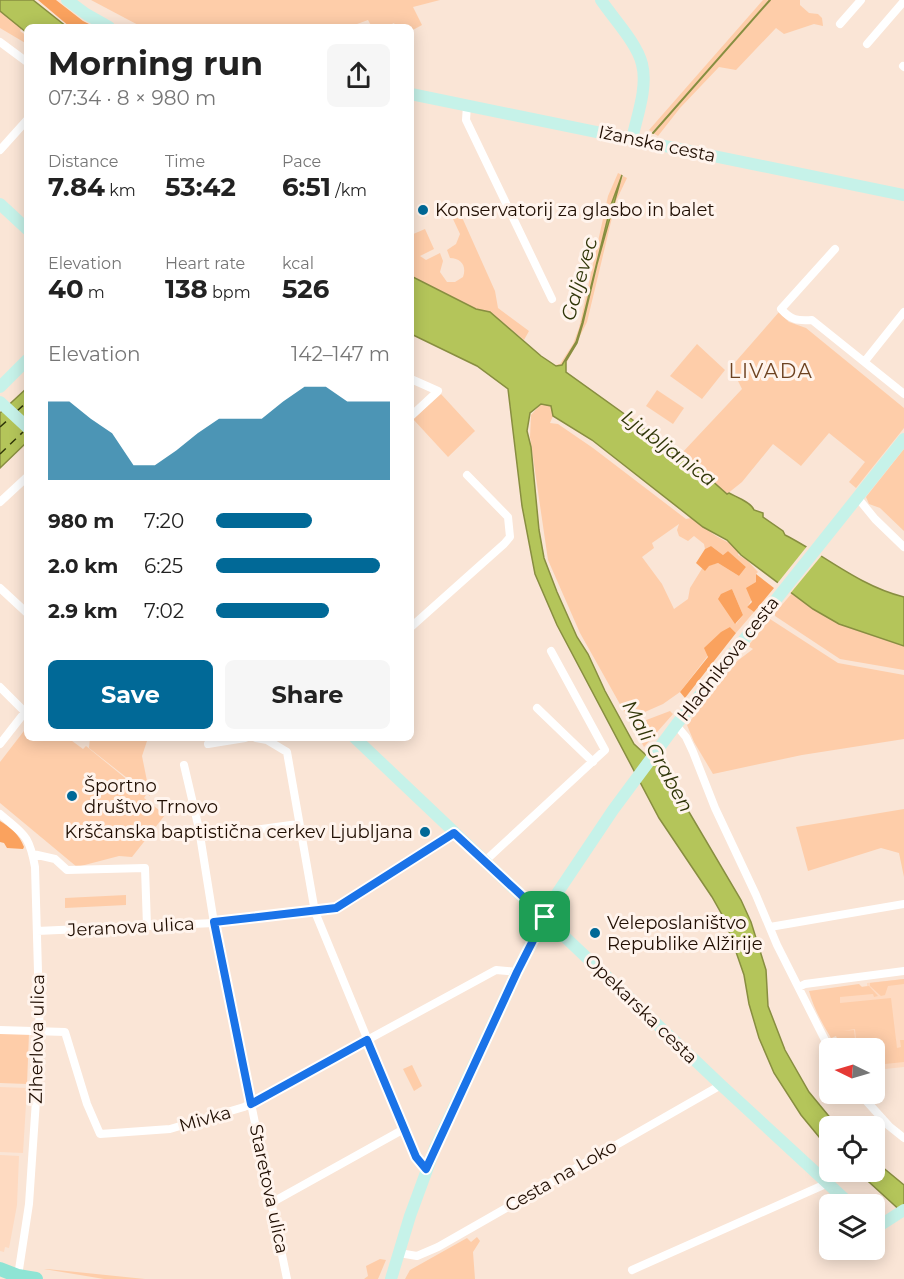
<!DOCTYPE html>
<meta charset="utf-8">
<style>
:root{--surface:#fff;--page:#f6f6f6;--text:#222;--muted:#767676;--accent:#016997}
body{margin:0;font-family:Montserrat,sans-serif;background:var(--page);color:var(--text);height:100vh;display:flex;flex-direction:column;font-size:22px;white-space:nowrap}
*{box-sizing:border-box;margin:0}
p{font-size:20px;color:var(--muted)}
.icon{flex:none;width:33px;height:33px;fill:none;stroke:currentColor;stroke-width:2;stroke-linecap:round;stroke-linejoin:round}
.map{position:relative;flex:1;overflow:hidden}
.side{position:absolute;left:24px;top:24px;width:390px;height:717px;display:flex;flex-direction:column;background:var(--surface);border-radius:9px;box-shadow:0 3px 15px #0003}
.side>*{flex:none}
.needle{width:39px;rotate:275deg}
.buttons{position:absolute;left:819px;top:1038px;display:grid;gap:12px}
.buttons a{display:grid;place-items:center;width:66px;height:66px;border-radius:9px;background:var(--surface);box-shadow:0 3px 15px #0003;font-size:30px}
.pin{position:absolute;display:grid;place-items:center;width:51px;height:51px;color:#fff;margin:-26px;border-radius:12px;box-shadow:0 3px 9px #0006}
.round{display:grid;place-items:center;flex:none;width:63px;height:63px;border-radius:9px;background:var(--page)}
.overview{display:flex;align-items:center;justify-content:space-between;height:102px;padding:0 24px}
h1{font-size:33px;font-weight:700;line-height:45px}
.metrics{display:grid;grid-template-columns:repeat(3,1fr);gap:9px;height:102px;padding:6px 24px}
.metrics div{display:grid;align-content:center}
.metrics b{font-size:26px;font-weight:700}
.metrics small{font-size:16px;font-weight:400}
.metrics p{font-size:16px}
.chart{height:168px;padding:12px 24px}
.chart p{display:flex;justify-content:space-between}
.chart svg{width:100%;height:108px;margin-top:6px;fill:var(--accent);opacity:.7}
.action{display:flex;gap:12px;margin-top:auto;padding:12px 24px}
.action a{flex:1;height:69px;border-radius:9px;background:var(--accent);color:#fff;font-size:24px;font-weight:700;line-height:69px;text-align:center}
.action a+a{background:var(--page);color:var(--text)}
ul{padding:0 24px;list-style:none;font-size:20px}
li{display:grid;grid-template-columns:96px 72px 1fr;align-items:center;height:45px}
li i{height:15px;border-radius:8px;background:var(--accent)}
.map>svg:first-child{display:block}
.built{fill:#fedac1}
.green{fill:#fecda9;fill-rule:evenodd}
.forest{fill:#faa25e}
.water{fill:#b4c55a;stroke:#888e40;stroke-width:1.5}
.pier{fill:#fae5d6}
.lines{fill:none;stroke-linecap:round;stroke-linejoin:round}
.stream{stroke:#888e40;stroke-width:2}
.ferry{stroke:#303609;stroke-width:1.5;stroke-dasharray:8 6;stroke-linecap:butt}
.street{stroke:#fff;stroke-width:8}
.secondary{stroke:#c6f2e9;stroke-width:12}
.primary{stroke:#8ee4d4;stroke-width:14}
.route-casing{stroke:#fff;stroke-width:12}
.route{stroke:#1a73e8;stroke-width:8}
.poi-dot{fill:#016997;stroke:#fff4ed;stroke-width:2}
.labels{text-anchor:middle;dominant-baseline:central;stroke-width:6;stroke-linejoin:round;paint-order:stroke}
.street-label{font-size:18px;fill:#200e02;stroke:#fff4ed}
.poi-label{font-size:18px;fill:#200e02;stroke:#fff4ed;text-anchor:start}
.water-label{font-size:20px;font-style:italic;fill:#303609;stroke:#fff4ed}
.neighbourhood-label{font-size:20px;letter-spacing:1.5px;fill:#6e4321;stroke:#fff4ed}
</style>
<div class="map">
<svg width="904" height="1279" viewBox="0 0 904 1279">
<rect width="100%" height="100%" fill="#fae5d6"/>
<path class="built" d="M904 979V1067L875 1070 874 1048H842L836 1036 831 1038 814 993 867 986V983Z
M0 1087 27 1088 23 1153 0 1152Z
M0 1155 19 1156 17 1205 10 1243 9 1248 5 1247 4 1252 0 1251Z"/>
<path class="green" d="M91 0H440L413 7 422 25 411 31V27H396L394 23 386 27H372L368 20 349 27H142Z
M763 0H770L662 121 652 132 649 130Z
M771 0H800V5L809 13 818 14 822 18 823 26 814 24 784 34 776 28 736 70 719 67 680 108 658 136 653 133Z
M0 11 22 28 20 31 27 36V44L0 28Z
M618 173 622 175 611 205 582 323 576 342 562 365 557 366 555 365 560 364 573 344 579 328 608 196Z
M623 176 627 178 616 201 587 322 566 364 583 323 612 205Z
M461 215 495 291 498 308 529 331 524 340 490 312 476 309 411 276V235L425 229 434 249 420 256 426 260 440 253 443 261 440 272 447 282H455L463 277C467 266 461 258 450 258L447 250 456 244 460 234 453 219Z
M779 312 789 322 806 328 904 408V428L856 488 849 482 865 462 829 433 801 466 773 444 742 482 727 494 681 454 742 389 731 367Z
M697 344 725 370 702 399 670 376Z
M657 390 684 408 673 424 646 406Z
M441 394 475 431 448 457 413 419Z
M541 404 552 406 553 416 550 423 558 424 593 448 686 519 691 518C701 524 710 533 720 538 728 543 733 543 739 552L738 555 746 559 758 572 756 574C757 585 754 598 747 607L754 612 736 633 730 627 680 692 663 704 638 715 641 722 670 711 673 714 644 747 580 633 548 560 530 437 531 415ZM679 524 677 530 679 536 688 541 694 536 704 544 705 549 711 546 723 555 728 551 746 567 739 576 718 563 703 567 690 588 688 599 674 609 662 584 642 557 654 548 652 543ZM732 589 743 615 736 624 719 599Z
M904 449V531L880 508 869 504 866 497Z
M792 593 813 609 839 624 904 646V670L840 659 775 616V613Z
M770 619 838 663 904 675V739L802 755 713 774 694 742 687 725 736 662 753 649 748 646Z
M27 727V738H68L83 749 86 746 146 795 144 798 165 815 132 857 119 856 77 867 0 803V762Z
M90 738H148L142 756 150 796 89 748Z
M904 809V877L899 853 881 848 808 871 796 827Z
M126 895V905L65 908V898Z
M904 979V984L888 986 885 995 881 996 870 986V983Z
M859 984 862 987 869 986 878 996 874 997 873 994 840 997V1003L891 998 897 1048 901 1047 900 1040H904V1062L875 1065 874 1048H857L855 1029 843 1031 854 1030 856 1048H842L836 1036 831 1038C822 1023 813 1007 809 991Z
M0 1033H29L27 1084 0 1083Z
M412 1065 422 1086 414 1091 403 1069Z
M477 1237 480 1241 473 1252 475 1279H405L410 1270 467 1238 471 1242Z
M380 1259 386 1260 378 1279H364L368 1276 366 1266Z
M44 1269H47L145 1279H104Z"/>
<path class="forest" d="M38 0H56L83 21 95 27H70Z
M711 546 723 555 728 551 746 567 739 576 718 563 709 566 705 571 696 563 705 549Z
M756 574 774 588 754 612 747 607 752 602 746 588 756 582Z
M732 589 743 615 735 624 718 599 721 594Z
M730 627 736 633 685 698 680 692 708 657 704 648 721 632Z
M0 821C11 828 19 834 24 847L23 849 7 848 4 843 0 842Z"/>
<path class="water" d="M0 0H33L67 27H27V33L0 11Z
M622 175 597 264 583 323 577 343 566 361V372L690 461 727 494 729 493C736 497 751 502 754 510L763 513V517L783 531 785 535C823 554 859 586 904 597V646L839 624 813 609 741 555 727 540 703 527 592 440 553 416 551 406 541 404 530 413 527 431 531 447 539 530 544 558 557 592 577 637 588 654 605 691 634 744 658 766 679 795 741 900 751 922 766 970 768 1006 785 1050 809 1092 837 1126H830L829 1149 801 1115 774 1073 759 1038 749 1004 744 975 725 920 712 897 659 818 557 625 535 574 522 506 508 389 477 366 411 334V276L476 309 490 312 541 356 556 366 562 365 576 342 582 323 611 205Z
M27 388V442L0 468V413Z
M875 1161 904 1185V1214L858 1172H874Z"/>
<path class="pier" d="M808 545 822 555 789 595 776 585Z"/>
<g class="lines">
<path class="stream" d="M653 133 770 0"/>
<path class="ferry" d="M17 411 27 402
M0 427 9 419
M0 454 23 432"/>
<path class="street" d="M840 24 861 0
M0 42 27 62
M867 44 904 1
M903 66 904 67
M467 105 466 120 552 299
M0 150 27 120
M835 249 781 309C791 320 797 321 812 320L904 394
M865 361 904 312
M411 379 438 391 411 416
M857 497 875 519 904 547
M0 502 27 477
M0 588 27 613
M411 627 504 544 510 537 508 517 467 475
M0 687 25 712 0 744
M537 708 593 762
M676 725 686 737 693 752 715 808 756 895 777 945 830 1050
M256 738 267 740 287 752 315 912 416 1157 426 1169
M208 744 245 738
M184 765 199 829 214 923 287 1279
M0 814C24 835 29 834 35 867L40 1041 29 1204 18 1276
M230 826 232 833 298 824
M33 854 55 859 67 870 145 868 147 926
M485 861 605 750 551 651
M770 927 904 904
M37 931 214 923 336 908 455 833
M799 987 805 984 904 971
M0 1030 65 1032 87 1104 100 1134 170 1129 244 1107 496 970 517 972
M860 1094 889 1126 904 1138
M271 1203 404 1129
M399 1253 417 1256 438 1247 721 1085
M632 1270 828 1183"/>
<path class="secondary" d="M67 0 86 14 109 27
M601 0C613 18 637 43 642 64 648 87 637 116 632 139
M411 94 904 195
M0 204 27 229
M0 387 27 360
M0 402 27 427
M355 738 721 1085 850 1204
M874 1223 882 1224 904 1210
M391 1279 410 1216 435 1148 517 972 556 895 613 810 676 725 904 439"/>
<path class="primary" d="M0 1269 18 1276 36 1279"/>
</g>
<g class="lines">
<defs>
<path id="route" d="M454 833 545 917 517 972 426 1169 416 1157 367 1040 251 1104 214 922 336 908Z"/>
</defs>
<use href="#route" class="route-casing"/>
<use href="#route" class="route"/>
</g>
<g class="poi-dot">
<circle cx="423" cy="210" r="6"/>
<circle cx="72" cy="796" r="6"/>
<circle cx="425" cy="832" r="6"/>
<circle cx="595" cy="933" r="6"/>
</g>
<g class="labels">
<g class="street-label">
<text transform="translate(657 144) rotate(12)">Ižanska cesta</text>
<text transform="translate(728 659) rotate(-52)">Hladnikova cesta</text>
<text transform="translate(131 927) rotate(-3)">Jeranova ulica</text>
<text transform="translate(641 1009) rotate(44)">Opekarska cesta</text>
<text transform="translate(37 1039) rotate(-89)">Ziherlova ulica</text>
<text transform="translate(205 1119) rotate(-16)">Mivka</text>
<text transform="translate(561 1176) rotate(-30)">Cesta na Loko</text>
<text transform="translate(269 1189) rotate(78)">Staretova ulica</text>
</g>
<g class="poi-label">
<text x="435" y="210">Konservatorij za glasbo in balet</text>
<text x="84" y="786">Športno<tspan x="84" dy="21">društvo Trnovo</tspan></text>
<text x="413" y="832" text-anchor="end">Krščanska baptistična cerkev Ljubljana</text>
<text x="607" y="923">Veleposlaništvo<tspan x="607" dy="21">Republike Alžirije</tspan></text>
</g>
<g class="water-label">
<text transform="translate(579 279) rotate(-74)">Galjevec</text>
<text transform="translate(669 448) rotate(37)">Ljubljanica</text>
<text transform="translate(658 756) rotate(61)">Mali Graben</text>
</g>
<g class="neighbourhood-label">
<text x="771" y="371">LIVADA</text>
</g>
</g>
</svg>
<div class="buttons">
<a><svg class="needle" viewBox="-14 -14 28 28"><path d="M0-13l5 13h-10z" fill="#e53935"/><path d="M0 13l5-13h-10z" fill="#767676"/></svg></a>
<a><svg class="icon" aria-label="locate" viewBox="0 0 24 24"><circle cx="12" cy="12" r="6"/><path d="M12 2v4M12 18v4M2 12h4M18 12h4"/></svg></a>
<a><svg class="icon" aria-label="layers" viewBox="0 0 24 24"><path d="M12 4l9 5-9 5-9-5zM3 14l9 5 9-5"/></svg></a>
</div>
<div class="pin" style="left:545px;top:917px;background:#1e9e55"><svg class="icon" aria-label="arrive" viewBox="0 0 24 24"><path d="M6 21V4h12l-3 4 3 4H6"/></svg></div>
<section class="side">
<div class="overview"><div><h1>Morning run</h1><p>07:34 · 8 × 980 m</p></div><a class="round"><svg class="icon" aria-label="share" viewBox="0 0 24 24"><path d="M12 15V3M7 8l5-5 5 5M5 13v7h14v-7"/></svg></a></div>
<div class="metrics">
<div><p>Distance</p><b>7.84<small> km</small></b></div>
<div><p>Time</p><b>53:42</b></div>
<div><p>Pace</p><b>6:51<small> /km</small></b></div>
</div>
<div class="metrics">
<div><p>Elevation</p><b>40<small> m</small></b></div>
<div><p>Heart rate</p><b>138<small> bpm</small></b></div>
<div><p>kcal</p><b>526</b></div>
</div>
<div class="chart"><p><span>Elevation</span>142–147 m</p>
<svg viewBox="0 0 160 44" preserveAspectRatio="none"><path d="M0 44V12L10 12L20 19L30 25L40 38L50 38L60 32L70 25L80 19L90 19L100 19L110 12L120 6L130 6L140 12L150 12L160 12V44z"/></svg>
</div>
<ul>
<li><b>980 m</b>7:20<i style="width:55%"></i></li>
<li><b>2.0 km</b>6:25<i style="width:94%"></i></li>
<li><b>2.9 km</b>7:02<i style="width:65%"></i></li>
</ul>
<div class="action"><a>Save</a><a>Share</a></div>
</section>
</div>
